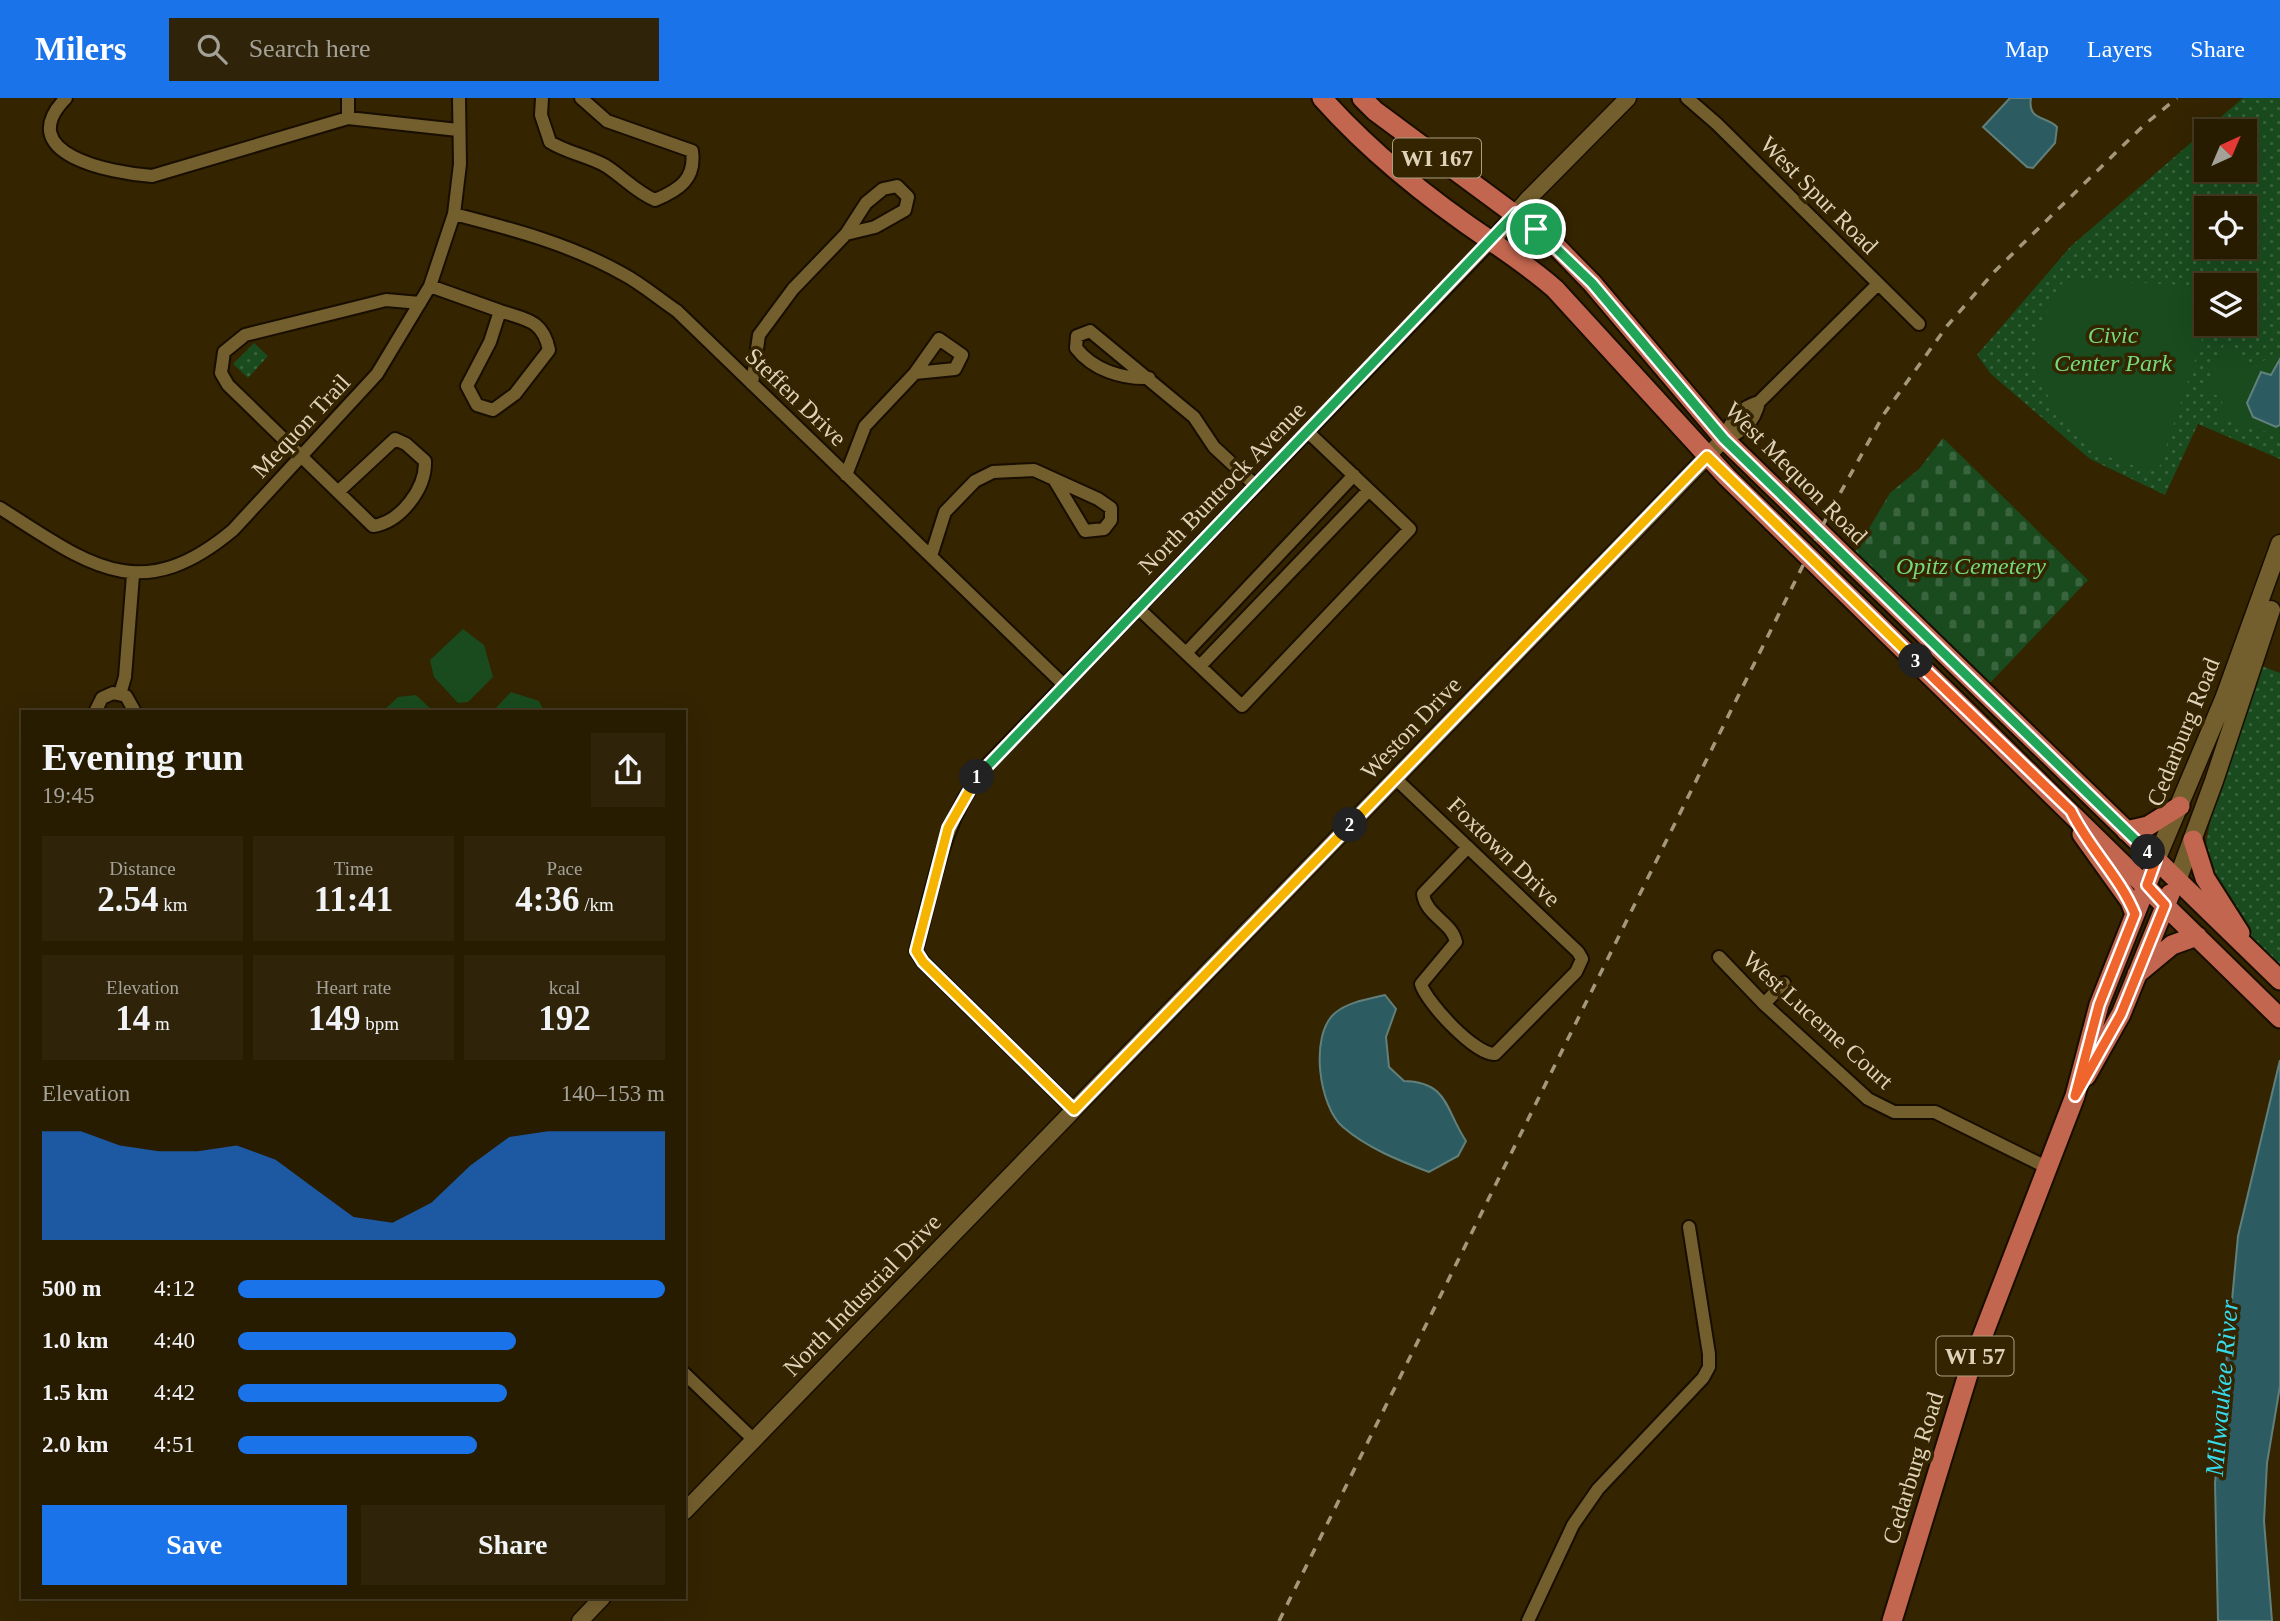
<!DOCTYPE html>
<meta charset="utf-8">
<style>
:root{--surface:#271b00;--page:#2f240a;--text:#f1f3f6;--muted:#a4a199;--line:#433922;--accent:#1a73e8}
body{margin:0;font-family:"Times New Roman",serif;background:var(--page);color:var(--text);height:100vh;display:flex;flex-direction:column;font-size:26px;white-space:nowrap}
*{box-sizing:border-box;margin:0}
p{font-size:23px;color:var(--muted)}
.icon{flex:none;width:38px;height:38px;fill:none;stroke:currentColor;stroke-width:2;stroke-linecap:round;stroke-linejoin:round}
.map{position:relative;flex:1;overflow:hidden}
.drawer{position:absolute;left:21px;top:612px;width:665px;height:889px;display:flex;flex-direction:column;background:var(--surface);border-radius:0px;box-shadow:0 7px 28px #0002,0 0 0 2px var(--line)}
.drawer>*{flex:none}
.needle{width:46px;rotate:44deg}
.fabs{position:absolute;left:2194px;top:21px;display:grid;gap:14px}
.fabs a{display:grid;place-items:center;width:63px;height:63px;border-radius:0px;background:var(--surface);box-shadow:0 7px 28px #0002,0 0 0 2px var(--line);font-size:35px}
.pin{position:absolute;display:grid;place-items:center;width:60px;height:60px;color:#fff;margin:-30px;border:4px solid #fff;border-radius:50%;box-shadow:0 2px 7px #0007}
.km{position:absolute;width:35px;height:35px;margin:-18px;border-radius:50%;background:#222;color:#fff;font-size:19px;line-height:35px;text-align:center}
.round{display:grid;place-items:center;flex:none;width:74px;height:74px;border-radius:0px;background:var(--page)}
.overview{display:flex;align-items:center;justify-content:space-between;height:119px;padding:0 21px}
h1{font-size:38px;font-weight:700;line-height:52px}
.metrics{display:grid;grid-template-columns:repeat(3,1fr);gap:10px;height:119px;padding:7px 21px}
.metrics div{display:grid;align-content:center;border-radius:0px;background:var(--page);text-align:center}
.metrics b{font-size:35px;font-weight:700}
.metrics small{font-size:19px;font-weight:400}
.metrics p{font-size:19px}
.chart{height:196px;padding:14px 21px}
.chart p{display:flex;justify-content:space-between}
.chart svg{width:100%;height:126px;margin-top:7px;fill:var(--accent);opacity:.7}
.cta{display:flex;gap:14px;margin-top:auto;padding:14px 21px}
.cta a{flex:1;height:80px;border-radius:0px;background:var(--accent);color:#fff;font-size:28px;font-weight:700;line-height:80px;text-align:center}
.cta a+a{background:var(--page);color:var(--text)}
ul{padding:0 21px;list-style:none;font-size:23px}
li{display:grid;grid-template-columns:112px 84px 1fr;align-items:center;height:52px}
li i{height:18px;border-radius:9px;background:var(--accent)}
header{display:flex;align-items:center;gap:42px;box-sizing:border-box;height:98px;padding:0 35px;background:var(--accent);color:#fff}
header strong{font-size:33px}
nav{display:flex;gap:38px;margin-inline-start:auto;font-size:24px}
.search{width:490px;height:63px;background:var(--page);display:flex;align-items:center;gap:18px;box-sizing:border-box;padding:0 24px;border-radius:0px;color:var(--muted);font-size:26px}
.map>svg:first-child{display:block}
.cemetery{fill:url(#cemetery-stones)}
.park{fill:url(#park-dots);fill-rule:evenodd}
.pitch{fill:#194b1e}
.water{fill:#2c5c61;stroke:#617f7b;stroke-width:2}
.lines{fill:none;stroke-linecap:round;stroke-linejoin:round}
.minor-casing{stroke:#180e00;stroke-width:16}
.tertiary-casing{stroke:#180e00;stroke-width:19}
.secondary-casing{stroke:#180e00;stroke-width:21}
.primary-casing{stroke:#180e00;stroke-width:23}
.minor{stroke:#735e2d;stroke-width:12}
.tertiary{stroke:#735e2d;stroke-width:16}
.secondary{stroke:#735e2d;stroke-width:18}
.primary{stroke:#c2664f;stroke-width:19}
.rail{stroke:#a4977a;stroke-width:3.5;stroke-dasharray:9 9;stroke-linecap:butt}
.split-1-casing{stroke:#fff;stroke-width:14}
.split-2-casing{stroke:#fff;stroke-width:14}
.split-3-casing{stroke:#fff;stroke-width:14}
.split-4-casing{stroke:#fff;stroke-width:14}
.split-5-casing{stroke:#fff;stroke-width:14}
.split-1{stroke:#22a559;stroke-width:9}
.split-2{stroke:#f5b400;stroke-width:9}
.split-3{stroke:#f5b400;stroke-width:9}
.split-4{stroke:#f0652b;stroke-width:9}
.split-5{stroke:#22a559;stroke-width:9}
.labels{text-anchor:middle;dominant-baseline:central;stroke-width:7;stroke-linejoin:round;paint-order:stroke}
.shield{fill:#342400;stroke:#ab9e82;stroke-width:2}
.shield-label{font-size:23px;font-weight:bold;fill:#ded2b9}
.street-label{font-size:24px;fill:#ded2b9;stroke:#342400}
.park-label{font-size:24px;font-style:italic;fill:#75da7b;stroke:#342400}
.water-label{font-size:26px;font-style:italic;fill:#36dbeb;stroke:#342400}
</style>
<header>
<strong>Milers</strong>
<div class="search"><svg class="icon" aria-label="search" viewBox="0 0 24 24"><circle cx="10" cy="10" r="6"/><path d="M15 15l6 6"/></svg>Search here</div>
<nav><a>Map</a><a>Layers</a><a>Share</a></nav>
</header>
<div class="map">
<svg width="2280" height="1523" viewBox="0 0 2280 1523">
<defs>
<pattern id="cemetery-stones" width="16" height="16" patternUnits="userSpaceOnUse" patternTransform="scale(1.75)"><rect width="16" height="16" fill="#194b1e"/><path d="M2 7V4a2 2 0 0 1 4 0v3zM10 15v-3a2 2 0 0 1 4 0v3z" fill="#3a643d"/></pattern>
<pattern id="park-dots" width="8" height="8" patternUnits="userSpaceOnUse" patternTransform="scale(1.75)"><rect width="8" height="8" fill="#194b1e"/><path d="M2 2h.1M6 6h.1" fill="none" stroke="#3a643d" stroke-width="1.8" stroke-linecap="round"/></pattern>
</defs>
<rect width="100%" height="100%" fill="#342400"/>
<path class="cemetery" d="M1943 340 2088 482 1989 586 1855 454 1890 395 1919 371Z"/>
<path class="park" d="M2243 0H2280V361L2198 326 2165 397 2090 361 1991 276 1977 257 2071 148ZM2207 33H2245V72H2207ZM2207 110H2245V149H2207ZM2207 187H2245V226H2207Z
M254 245 268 258 248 280 233 266Z
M2257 566 2280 575V868L2243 829 2203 760 2214 705Z"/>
<path class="pitch" d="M2065 181 2200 188 2207 198V226L2159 370C2109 371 2066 336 2045 292 2042 284 2036 275 2035 267 2035 229 2046 212 2065 181Z
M2224 247 2240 252 2237 260 2256 269 2280 250V335L2276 337 2219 319 2223 300 2204 292Z
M463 531 484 547 493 579 468 604 458 605 434 579 430 562Z
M511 594 539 603 544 614H492Z
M416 597 434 614H382L398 599Z"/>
<path class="water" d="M2010 0H2031C2027 23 2047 18 2057 29L2055 45 2033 70 2027 69 1983 29Z
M2280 261V327L2276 329 2253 319 2247 305 2261 274 2271 277Z
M1385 897 1396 911 1386 939 1389 969 1404 983C1449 984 1445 1012 1466 1043L1458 1058 1429 1074C1400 1063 1367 1050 1343 1029 1319 1009 1309 937 1335 915 1348 904 1368 901 1385 897Z
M2280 962V1288L2267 1365 2264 1423 2272 1523H2218L2215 1385 2238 1138Z"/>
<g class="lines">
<defs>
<path id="minor" d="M66 0C11 56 111 75 152 78L348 20 458 32
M348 0V20
M542 0 541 17 550 44C567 55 589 58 606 68 623 79 636 94 655 102 679 92 696 81 692 53L607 23 581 0
M1687 0 1717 26 1919 226
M454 116C512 131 570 146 623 176 642 186 659 201 677 213L1063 586
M430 188 500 213 490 244 467 288 477 307 493 312 515 296 549 252C543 222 527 222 500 213
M1149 280C1122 281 1093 272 1076 250L1077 238 1090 233 1194 319 1214 349 1256 388
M752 286 759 237 793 191 846 136 866 105 883 91 897 88 908 99 905 112 875 129 846 136
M1724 341C1730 323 1740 309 1759 304L1878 186
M1724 341C1743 334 1754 325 1759 304
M846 377 865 328 915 275 939 241 962 257 955 271 915 275
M339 393 395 341 406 346 425 363C426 390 401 424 373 428L228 287 221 275 224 254 245 237 342 213 386 202 420 205
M0 410C87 465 139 511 233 432L377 276 430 188 454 116 460 66 459 0
M931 458 945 414 975 383 993 374 1034 372 1098 401 1111 410V422L1104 431 1085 433 1055 383
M1137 509 1242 608 1410 431 1308 334
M1186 555 1354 377
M1200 568 1369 392
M120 596 125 579 133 477
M95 614 102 600 113 595 126 598 135 614
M1395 680 1578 854 1582 861 1576 874 1495 956C1475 957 1426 904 1421 886L1456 844C1452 824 1426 818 1423 796L1468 749
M1719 859 1764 906 1868 1001 1894 1014H1935L2046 1069
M1764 906 1784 885
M1074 1012 923 864 916 853C934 787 942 724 985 669L1491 144
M684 1275 754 1342
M1528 1523 1573 1427 1598 1391 1703 1280 1709 1269V1256L1689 1129"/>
<path id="tertiary" d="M1491 144 1528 101 1628 0
M684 1414 1724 341
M580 1523 602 1500"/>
<path id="secondary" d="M2156 762 2224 601 2280 446
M2177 783 2214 683 2271 512"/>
<path id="primary" d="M1322 0C1371 55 1430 102 1491 143 1514 159 1535 173 1555 191L1727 379 2280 920
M1362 0 1375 13 1552 144 1592 185 1724 341 2280 882
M2126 733 2148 728 2180 708
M2082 736 2130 803 2135 816
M2193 742 2205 780 2240 835
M2137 876 2172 847 2197 838
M2086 978 2121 916 2170 796
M1892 1523 1969 1273 2075 998 2099 907 2151 776"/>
</defs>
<use href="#minor" class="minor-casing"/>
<use href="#tertiary" class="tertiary-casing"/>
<use href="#secondary" class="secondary-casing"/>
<use href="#primary" class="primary-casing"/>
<use href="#minor" class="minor"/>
<use href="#tertiary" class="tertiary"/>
<use href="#secondary" class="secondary"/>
<use href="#primary" class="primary"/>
<path class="rail" d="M1279 1523 1827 419 1884 316 1947 228 1995 173 2144 27 2177 0"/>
</g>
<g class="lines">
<defs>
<path id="split-1" d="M977 679 1516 115 1536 131"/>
<path id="split-2" d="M977 679 948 730 916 853 923 864 1074 1012 1350 727"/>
<path id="split-3" d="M1350 727 1707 358 1916 563"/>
<path id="split-4" d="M1916 563 2071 713C2089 750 2120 779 2135 816L2099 907 2075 998 2121 916 2165 807 2147 787 2156 762 2148 754"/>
<path id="split-5" d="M1536 131 1592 185 1724 341 2148 754"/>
</defs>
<use href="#split-1" class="split-1-casing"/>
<use href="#split-2" class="split-2-casing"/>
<use href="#split-3" class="split-3-casing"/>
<use href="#split-4" class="split-4-casing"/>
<use href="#split-5" class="split-5-casing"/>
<use href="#split-1" class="split-1"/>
<use href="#split-2" class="split-2"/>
<use href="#split-3" class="split-3"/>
<use href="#split-4" class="split-4"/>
<use href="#split-5" class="split-5"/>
</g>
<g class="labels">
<g class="shield">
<rect x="1393" y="40.5" width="88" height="39" rx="5"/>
<rect x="1936.5" y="1238.5" width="77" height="39" rx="5"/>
</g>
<g class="shield-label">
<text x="1437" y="60">WI 167</text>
<text x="1975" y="1258">WI 57</text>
</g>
<g class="street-label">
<text transform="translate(1819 97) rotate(45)">West Spur Road</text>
<text transform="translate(796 299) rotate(44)">Steffen Drive</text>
<text transform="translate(301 328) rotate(-47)">Mequon Trail</text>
<text transform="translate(1796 375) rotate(45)">West Mequon Road</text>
<text transform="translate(1222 390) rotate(-46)">North Buntrock Avenue</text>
<text transform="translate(1411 630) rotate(-46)">Weston Drive</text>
<text transform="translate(2183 634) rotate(-68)">Cedarburg Road</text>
<text transform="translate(1504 754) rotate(44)">Foxtown Drive</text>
<text transform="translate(1818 922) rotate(42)">West Lucerne Court</text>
<text transform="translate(862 1197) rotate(-46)">North Industrial Drive</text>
<text transform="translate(1913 1370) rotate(-73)">Cedarburg Road</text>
</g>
<g class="park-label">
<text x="2113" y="237">Civic<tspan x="2113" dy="28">Center Park</tspan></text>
<text x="1971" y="468">Opitz Cemetery</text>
</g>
<g class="water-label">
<text transform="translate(2222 1290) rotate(-85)">Milwaukee River</text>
</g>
</g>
</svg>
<div class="fabs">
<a><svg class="needle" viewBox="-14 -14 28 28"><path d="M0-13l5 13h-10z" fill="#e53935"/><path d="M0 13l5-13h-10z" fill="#a4a199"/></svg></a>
<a><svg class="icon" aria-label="locate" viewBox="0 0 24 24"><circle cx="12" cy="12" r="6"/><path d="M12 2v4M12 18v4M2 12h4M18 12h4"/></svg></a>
<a><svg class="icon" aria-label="layers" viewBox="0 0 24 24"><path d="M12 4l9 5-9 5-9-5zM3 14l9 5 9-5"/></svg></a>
</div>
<div class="pin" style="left:1536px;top:131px;background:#1e9e55"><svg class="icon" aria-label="arrive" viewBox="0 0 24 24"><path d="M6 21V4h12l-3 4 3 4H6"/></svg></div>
<b class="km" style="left:977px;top:679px">1</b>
<b class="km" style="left:1350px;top:727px">2</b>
<b class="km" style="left:1916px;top:563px">3</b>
<b class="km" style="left:2148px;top:754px">4</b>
<section class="drawer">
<div class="overview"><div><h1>Evening run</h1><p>19:45</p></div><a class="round"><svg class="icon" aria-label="share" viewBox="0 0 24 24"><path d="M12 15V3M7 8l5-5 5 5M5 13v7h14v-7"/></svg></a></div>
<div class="metrics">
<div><p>Distance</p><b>2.54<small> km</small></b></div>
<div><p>Time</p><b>11:41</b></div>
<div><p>Pace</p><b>4:36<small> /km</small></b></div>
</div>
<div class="metrics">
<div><p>Elevation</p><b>14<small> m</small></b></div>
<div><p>Heart rate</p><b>149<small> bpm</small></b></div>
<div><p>kcal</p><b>192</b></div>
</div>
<div class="chart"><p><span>Elevation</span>140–153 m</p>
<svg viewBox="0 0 160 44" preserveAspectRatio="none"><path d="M0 44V6L10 6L20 11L30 13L40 13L50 11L60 16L70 26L80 36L90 38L100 31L110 18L120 8L130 6L140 6L150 6L160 6V44z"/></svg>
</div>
<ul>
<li><b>500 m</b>4:12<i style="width:100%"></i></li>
<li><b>1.0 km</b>4:40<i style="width:65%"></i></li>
<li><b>1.5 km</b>4:42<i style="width:63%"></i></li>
<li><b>2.0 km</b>4:51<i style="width:56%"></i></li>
</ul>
<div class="cta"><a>Save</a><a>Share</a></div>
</section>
</div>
